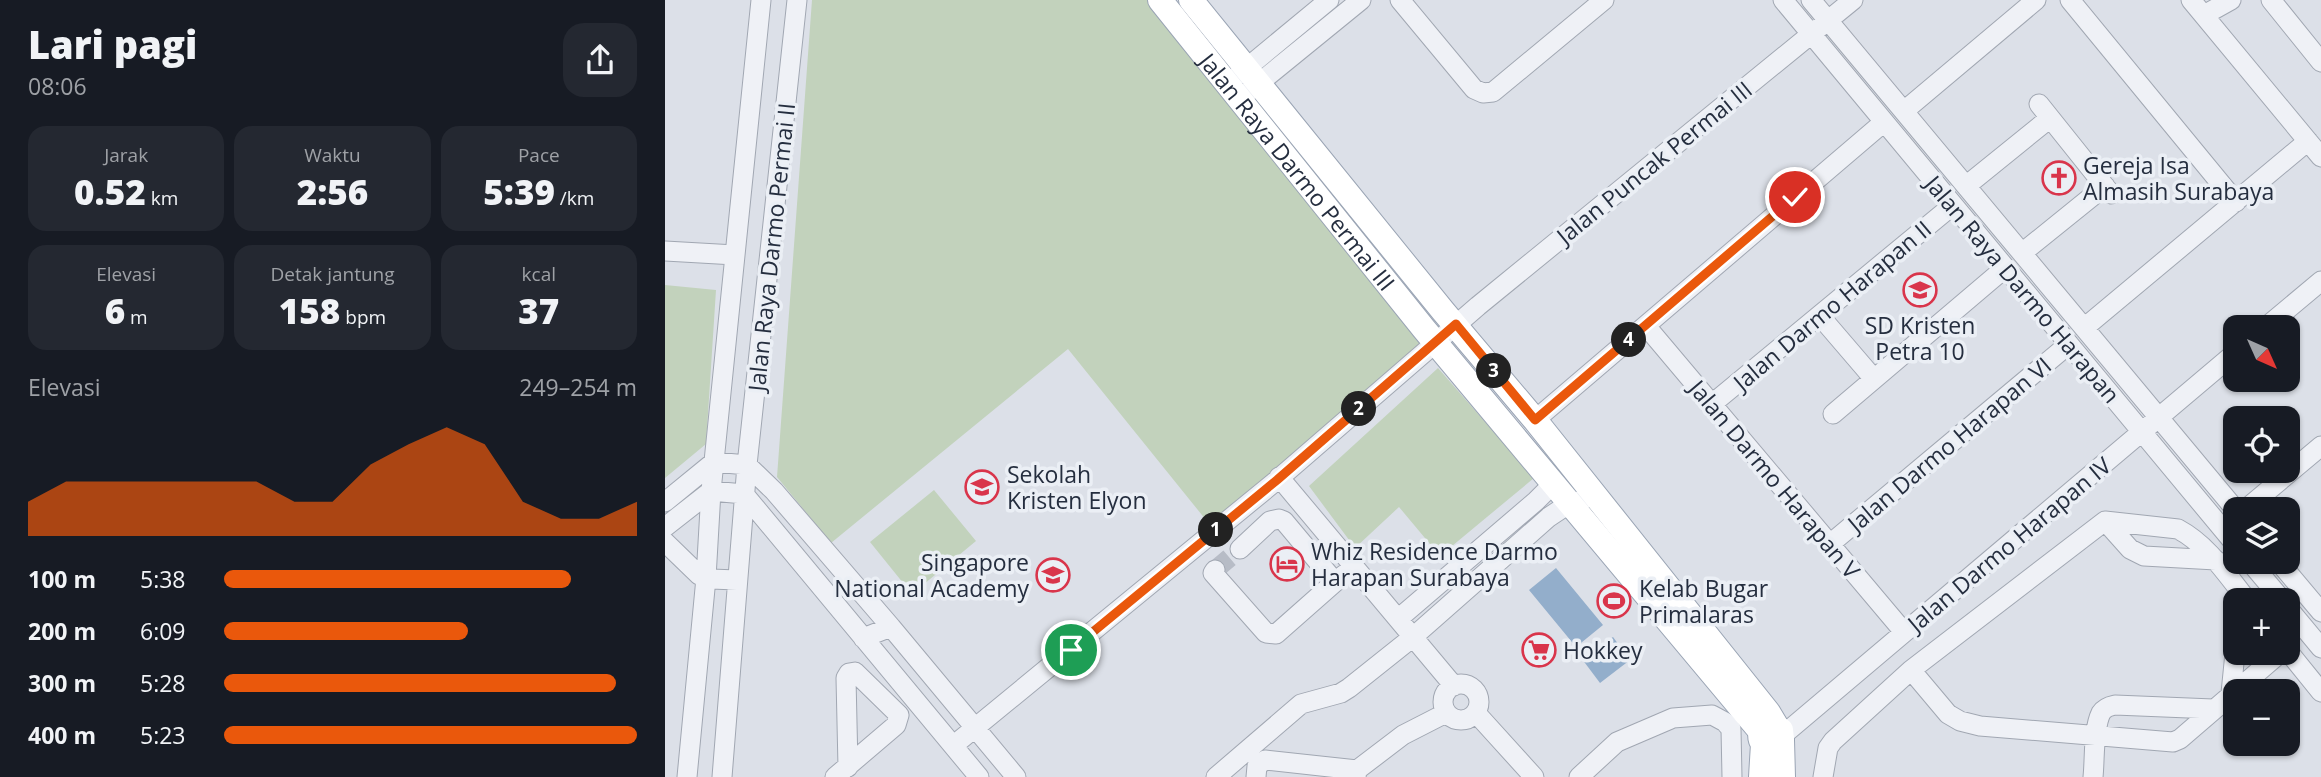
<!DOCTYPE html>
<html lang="id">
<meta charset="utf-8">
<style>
:root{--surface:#171b24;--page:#242831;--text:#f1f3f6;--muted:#9ea1a6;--accent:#ea580c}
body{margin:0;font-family:"Open Sans",sans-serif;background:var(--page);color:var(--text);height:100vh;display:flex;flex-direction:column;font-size:26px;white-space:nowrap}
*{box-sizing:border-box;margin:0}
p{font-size:23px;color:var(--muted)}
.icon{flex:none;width:38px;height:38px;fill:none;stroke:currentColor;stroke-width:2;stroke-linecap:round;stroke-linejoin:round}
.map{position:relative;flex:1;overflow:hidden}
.side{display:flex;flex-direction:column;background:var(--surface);width:665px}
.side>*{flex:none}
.needle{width:46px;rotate:135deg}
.tools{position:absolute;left:1558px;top:315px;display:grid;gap:14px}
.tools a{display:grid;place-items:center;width:77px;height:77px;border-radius:14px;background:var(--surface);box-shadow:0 2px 5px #0004;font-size:35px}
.pin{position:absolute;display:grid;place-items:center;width:60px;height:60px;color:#fff;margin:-30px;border:4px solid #fff;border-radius:50%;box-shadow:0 2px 7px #0007}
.km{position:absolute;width:35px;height:35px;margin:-18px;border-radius:50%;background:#222;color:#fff;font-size:19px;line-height:35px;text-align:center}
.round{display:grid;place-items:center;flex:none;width:74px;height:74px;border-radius:21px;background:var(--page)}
.overview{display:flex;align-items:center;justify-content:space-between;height:119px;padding:0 28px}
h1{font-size:38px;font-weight:800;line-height:52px}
.metrics{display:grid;grid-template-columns:repeat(3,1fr);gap:10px;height:119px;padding:7px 28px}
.metrics div{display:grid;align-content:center;border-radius:18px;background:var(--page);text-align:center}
.metrics b{font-size:35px;font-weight:800}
.metrics small{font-size:19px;font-weight:400}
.metrics p{font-size:19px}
.chart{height:196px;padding:14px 28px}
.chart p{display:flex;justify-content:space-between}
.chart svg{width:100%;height:126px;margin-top:7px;fill:var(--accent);opacity:.7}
ul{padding:0 28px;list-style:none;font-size:23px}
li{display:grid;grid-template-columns:112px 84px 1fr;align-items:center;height:52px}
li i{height:18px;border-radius:9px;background:var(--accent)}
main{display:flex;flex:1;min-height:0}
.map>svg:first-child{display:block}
.green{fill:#c2d2bc}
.water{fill:#93aecb}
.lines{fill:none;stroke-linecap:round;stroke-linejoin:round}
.minor-tunnel{stroke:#b7bcc6;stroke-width:19;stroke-dasharray:19 10;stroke-linecap:butt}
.minor-casing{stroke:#a1a7b2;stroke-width:21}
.major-casing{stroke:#9aa4b4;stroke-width:26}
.minor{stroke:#eff1f6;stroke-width:19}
.major{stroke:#fff;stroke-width:24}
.route-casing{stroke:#fff;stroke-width:14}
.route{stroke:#ea580c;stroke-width:9}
.labels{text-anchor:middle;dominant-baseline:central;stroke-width:7;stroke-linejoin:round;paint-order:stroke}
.street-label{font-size:23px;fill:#252e3f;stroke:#ebeff5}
.poi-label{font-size:23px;fill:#252e3f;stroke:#ebeff5;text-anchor:start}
</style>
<main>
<section class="side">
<div class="overview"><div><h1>Lari pagi</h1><p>08:06</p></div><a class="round"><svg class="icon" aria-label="share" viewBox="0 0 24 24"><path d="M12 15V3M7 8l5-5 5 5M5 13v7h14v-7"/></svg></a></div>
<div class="metrics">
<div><p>Jarak</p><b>0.52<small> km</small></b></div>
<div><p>Waktu</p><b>2:56</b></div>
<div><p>Pace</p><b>5:39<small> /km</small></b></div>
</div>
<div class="metrics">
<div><p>Elevasi</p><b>6<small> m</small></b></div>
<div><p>Detak jantung</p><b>158<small> bpm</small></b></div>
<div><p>kcal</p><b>37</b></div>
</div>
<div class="chart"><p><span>Elevasi</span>249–254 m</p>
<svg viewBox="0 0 160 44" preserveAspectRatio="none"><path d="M0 44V32L10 25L20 25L30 25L40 25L50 25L60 25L70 32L80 32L90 19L100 12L110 6L120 12L130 32L140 38L150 38L160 32V44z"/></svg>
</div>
<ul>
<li><b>100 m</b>5:38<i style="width:84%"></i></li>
<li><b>200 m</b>6:09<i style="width:59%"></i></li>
<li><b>300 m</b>5:28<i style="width:95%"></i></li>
<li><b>400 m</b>5:23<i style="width:100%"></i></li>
</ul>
</section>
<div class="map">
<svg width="1656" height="777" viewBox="0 0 1656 777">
<rect width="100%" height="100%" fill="#dce0e8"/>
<path class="green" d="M147 0H486L762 347 545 525 403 349 166 543 112 477Z
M0 285 51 290 41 444 0 478Z
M773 368 869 478 775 556 734 507 690 548 644 486Z
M269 490 311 541 247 594 205 542Z"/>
<path class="water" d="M891 568 938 625 911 647 864 590Z
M948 637 965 660 935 683 917 659Z"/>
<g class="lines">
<path class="minor-tunnel" d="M550 570 575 549"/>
<defs>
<path id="minor" d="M735 0 809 89 818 93 828 92 939 0
M1118 0 1570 544
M1146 0 1570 509
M1405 0 1571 202
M1526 0 1656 157
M1606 0 1656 62
M1539 15 1566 0
M572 76 664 0
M583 92 696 0
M1374 104 1446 194
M1239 111 1371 0
M1301 186 1385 118
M0 251 70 255
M1357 253 1440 186
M1155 316 1209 379
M981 326 1239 632
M1601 327 1656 281
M1419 328 1643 141
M1047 404 1288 205
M1168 414 1340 268
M870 420 1219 122
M614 477 789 686
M79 494 314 777
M0 502 49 462 82 465 109 491 226 627 198 638
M1581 509 1656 446
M1440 521 1465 549 1479 556 1551 560
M0 527 46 491 79 494
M0 542 34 575 46 579 72 580
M1165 544 1404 344
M575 549 605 521 614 519 619 521 670 582 680 574
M1585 562 1617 600
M1614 562 1656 612
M550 570 548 573 601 633 611 634 670 582
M1622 607 1656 648
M733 619 871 501 883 489 887 480
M226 627 351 777
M1622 650 1656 692
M1246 670 1283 714 1295 721 1315 726 1508 742 1515 739 1615 653
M778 702a18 18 0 1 1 36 0a18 18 0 1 1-36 0Z
M1566 693 1570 653
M811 713 869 777
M1118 735 1570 353
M289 745 612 480 813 306 1188 0
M22 777 41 578 46 491 96 0
M57 777 82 465 132 0
M170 777 231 725 234 715 190 672 184 673 181 678 183 767
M551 777 636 704 676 693 684 688 748 637 884 517 899 507 919 499
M591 777 592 766 600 760 692 770
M691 777 692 770 738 735 781 713
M914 777 952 742 1008 718 1047 715 1060 722 1066 729 1067 777
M1158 777 1163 748 1168 741 1246 670 1440 521 1513 529C1543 545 1562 575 1582 600
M1428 777C1430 759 1428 729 1436 713 1439 708 1445 706 1450 705L1548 709"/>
<g id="major">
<path id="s1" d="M495 0 759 329 1096 732"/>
<path d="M526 0 778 311 870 420 1103 712 1112 727"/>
<path d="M1117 740 1118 777"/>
<path d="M1096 777 1098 744C1092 735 1097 727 1107 725L1116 730 1117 740 1114 746 1104 748 1098 744"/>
</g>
</defs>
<use href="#minor" class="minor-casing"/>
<use href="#major" class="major-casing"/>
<use href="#minor" class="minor"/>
<use href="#major" class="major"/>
</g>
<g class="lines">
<defs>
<path id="route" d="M406 650 612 480 791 324 870 420 1130 197"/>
</defs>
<use href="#route" class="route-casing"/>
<use href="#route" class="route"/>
</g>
<defs>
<symbol id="church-ring" viewBox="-11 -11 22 22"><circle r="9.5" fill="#ebeff5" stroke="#d9354b" stroke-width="1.5"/><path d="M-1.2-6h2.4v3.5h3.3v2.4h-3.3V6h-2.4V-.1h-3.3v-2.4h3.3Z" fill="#d9354b"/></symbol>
<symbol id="school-ring" viewBox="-11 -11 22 22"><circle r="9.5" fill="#ebeff5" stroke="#d9354b" stroke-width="1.5"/><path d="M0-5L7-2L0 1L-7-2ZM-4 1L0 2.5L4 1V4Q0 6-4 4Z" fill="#d9354b"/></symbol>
<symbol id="hotel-ring" viewBox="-11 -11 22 22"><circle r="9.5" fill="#ebeff5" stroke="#d9354b" stroke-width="1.5"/><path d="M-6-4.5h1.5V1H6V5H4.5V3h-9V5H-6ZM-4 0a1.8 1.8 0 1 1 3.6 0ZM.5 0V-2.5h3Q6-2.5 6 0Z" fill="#d9354b"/></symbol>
<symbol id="stadium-ring" viewBox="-11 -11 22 22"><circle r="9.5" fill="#ebeff5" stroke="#d9354b" stroke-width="1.5"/><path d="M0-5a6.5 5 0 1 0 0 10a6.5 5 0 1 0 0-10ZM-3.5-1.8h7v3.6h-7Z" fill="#d9354b"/></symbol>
<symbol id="supermarket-ring" viewBox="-11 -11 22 22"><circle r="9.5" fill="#ebeff5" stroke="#d9354b" stroke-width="1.5"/><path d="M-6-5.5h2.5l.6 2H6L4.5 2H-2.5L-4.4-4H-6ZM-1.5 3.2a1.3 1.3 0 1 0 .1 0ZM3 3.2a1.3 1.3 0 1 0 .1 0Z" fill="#d9354b"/></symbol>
</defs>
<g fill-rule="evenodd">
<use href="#church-ring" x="1375" y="159" width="38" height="38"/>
<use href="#school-ring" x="1236" y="271" width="38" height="38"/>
<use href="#school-ring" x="298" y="468" width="38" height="38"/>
<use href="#hotel-ring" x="603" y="545" width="38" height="38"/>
<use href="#school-ring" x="369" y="556" width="38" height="38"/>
<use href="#stadium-ring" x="930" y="582" width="38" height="38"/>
<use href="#supermarket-ring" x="855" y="631" width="38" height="38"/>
</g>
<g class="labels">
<g class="street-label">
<text transform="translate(989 162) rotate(-39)">Jalan Puncak Permai III</text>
<text stroke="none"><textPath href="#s1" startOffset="220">Jalan Raya Darmo Permai III</textPath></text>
<text transform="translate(106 247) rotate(-84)">Jalan Raya Darmo Permai II</text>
<text transform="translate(1358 289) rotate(50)">Jalan Raya Darmo Harapan</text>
<text transform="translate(1167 305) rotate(-40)">Jalan Darmo Harapan II</text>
<text transform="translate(1284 444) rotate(-40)">Jalan Darmo Harapan VI</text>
<text transform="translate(1110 479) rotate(50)">Jalan Darmo Harapan V</text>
<text transform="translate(1344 544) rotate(-40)">Jalan Darmo Harapan IV</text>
</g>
<g class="poi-label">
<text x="1418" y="165">Gereja Isa<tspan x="1418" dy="26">Almasih Surabaya</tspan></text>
<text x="1255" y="325" text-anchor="middle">SD Kristen<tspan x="1255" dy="26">Petra 10</tspan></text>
<text x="342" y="474">Sekolah<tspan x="342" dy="26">Kristen Elyon</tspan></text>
<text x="646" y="551">Whiz Residence Darmo<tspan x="646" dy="26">Harapan Surabaya</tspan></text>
<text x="364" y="562" text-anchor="end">Singapore<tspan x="364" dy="26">National Academy</tspan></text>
<text x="974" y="588">Kelab Bugar<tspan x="974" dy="26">Primalaras</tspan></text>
<text x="898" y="650">Hokkey</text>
</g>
</g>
</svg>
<div class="tools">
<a><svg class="needle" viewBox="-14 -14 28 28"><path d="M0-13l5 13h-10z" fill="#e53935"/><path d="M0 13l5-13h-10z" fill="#9ea1a6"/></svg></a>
<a><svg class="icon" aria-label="locate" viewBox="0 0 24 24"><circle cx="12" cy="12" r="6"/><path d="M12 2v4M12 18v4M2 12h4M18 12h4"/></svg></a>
<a><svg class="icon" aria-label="layers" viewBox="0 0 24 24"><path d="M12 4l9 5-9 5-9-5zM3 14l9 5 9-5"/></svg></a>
<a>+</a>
<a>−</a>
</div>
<div class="pin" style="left:406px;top:650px;background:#1e9e55"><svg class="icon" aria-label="arrive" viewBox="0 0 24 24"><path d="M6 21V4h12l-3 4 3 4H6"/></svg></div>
<div class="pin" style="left:1130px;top:197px;background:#d93025"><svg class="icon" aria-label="check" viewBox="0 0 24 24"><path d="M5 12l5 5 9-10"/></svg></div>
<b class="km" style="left:551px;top:530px">1</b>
<b class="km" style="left:694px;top:409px">2</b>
<b class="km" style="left:829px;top:371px">3</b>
<b class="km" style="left:964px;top:340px">4</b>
</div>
</main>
